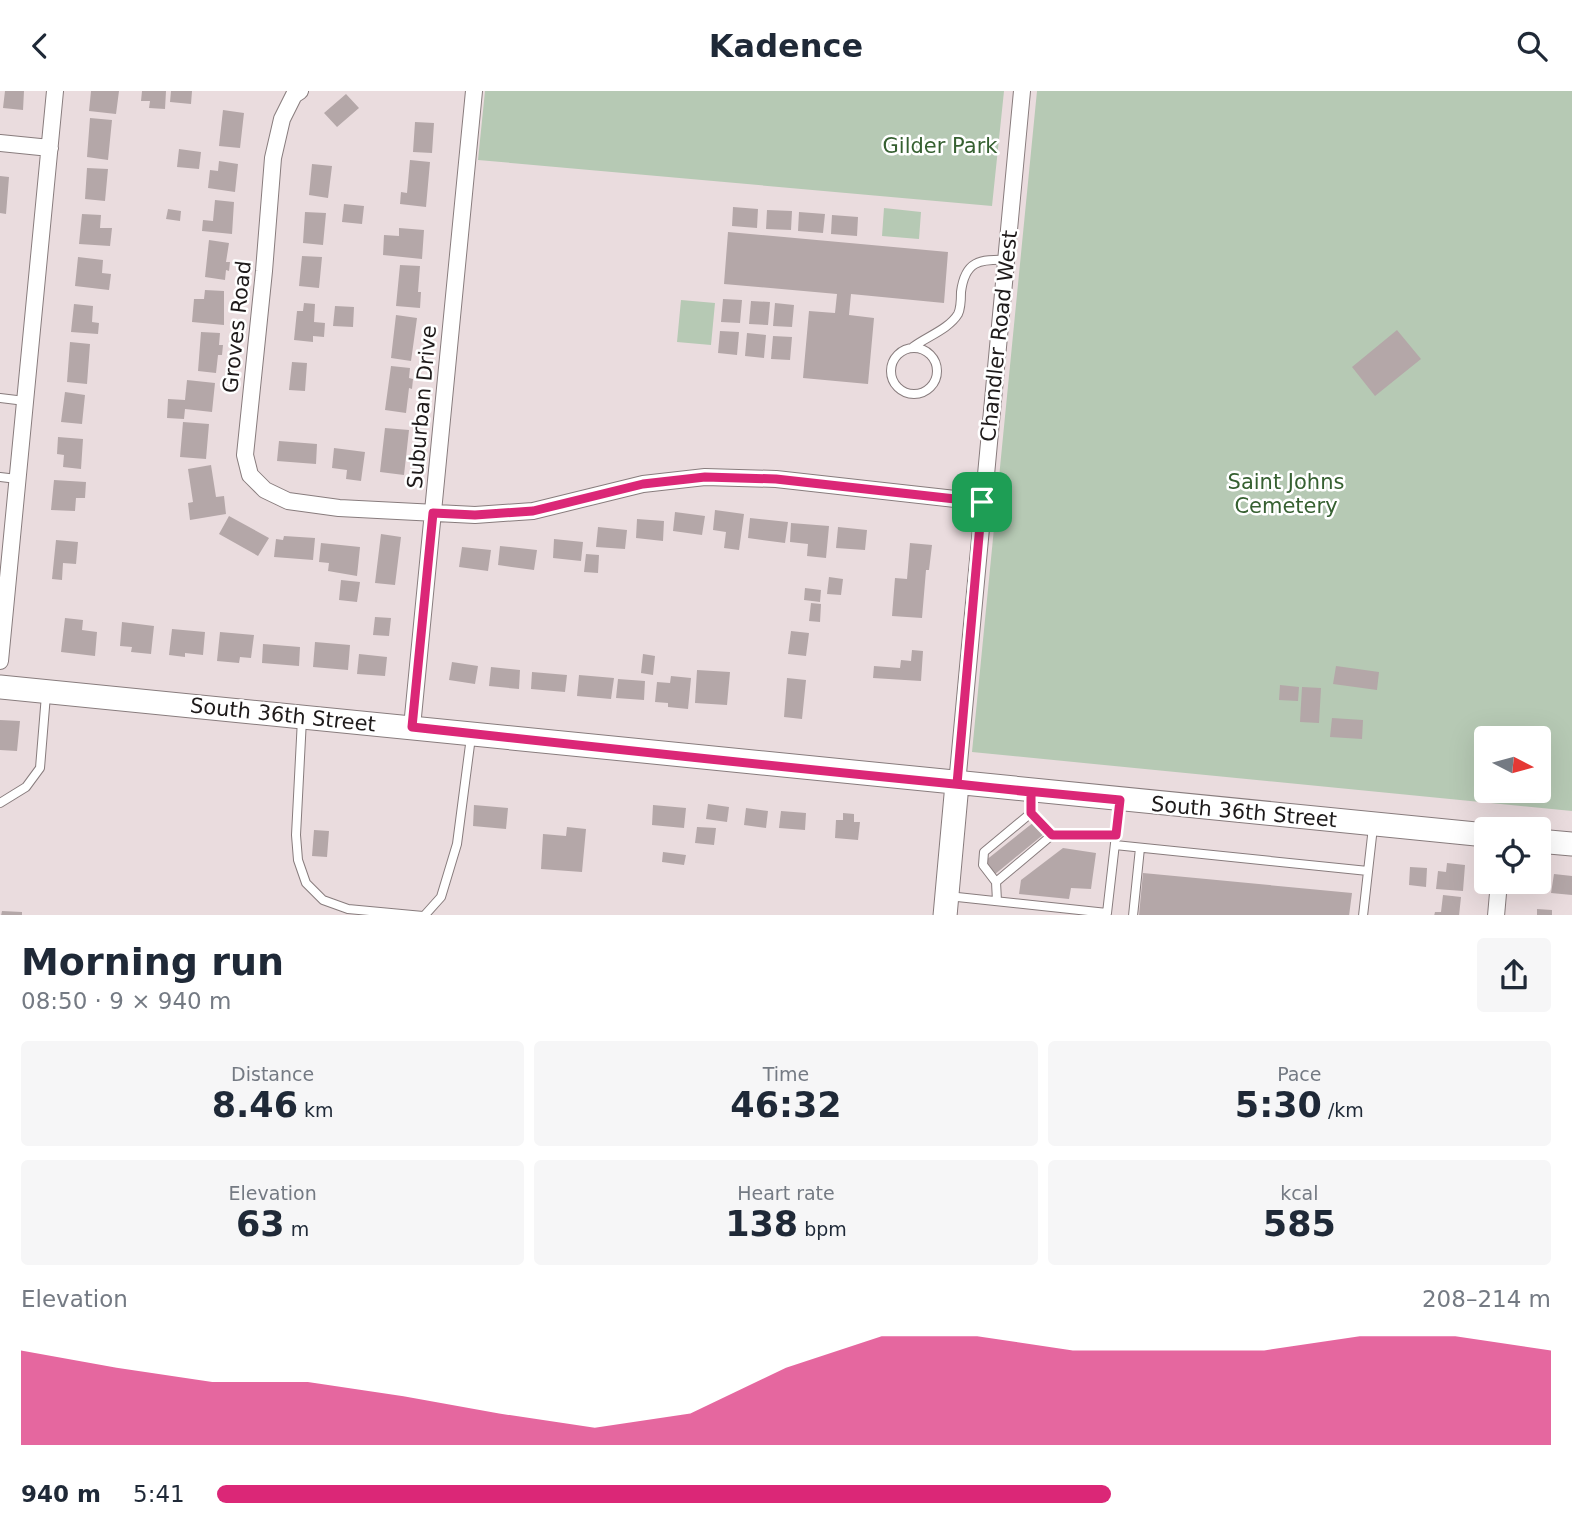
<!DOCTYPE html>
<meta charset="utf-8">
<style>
:root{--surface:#fff;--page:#f6f6f7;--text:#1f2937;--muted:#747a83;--accent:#db2777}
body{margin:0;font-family:"DejaVu Sans",sans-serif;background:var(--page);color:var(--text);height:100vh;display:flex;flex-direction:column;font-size:26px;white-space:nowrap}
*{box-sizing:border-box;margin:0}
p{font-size:23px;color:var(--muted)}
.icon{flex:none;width:38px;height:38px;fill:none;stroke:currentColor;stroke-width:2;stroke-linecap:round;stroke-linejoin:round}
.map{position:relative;height:824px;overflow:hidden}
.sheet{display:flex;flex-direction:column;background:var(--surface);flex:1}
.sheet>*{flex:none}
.needle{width:46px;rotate:96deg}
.fabs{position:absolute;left:1474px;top:635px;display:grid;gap:14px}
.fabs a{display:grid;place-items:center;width:77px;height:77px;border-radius:7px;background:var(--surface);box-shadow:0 7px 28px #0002;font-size:35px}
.pin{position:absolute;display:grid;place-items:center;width:60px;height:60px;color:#fff;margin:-30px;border-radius:14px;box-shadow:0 4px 10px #0006}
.round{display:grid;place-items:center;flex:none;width:74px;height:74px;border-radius:7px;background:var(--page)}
.headline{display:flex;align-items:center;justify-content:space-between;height:119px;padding:0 21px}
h1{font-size:38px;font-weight:700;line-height:52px}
.figures{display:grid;grid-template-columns:repeat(3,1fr);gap:10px;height:119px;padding:7px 21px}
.figures div{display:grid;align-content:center;border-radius:7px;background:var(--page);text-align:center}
.figures b{font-size:35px;font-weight:700}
.figures small{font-size:19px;font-weight:400}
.figures p{font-size:19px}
.chart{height:196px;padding:14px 21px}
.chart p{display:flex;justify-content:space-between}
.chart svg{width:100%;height:126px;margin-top:7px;fill:var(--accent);opacity:.7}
ul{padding:0 21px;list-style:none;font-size:23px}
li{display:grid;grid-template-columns:112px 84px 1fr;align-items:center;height:52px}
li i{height:18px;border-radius:9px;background:var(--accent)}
header{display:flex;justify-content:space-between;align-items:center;height:91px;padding:0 21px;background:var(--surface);font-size:32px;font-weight:700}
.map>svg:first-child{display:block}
.green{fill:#b6c9b4;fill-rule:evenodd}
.building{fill:#b4a7a8}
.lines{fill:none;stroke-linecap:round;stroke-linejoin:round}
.lane-casing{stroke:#887c7d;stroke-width:10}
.street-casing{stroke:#887c7d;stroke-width:18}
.secondary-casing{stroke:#887c7d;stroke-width:25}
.lane{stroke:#fff;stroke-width:8}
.street{stroke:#fff;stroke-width:16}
.secondary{stroke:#fff;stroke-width:23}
.route-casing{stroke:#fff;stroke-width:14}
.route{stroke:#db2777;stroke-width:9}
.labels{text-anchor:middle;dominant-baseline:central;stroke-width:5;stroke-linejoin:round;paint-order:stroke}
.park-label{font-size:21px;fill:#366031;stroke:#fff}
.street-label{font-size:21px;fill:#1e1a1a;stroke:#fff}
</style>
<header><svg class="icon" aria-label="back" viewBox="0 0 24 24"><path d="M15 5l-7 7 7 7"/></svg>Kadence<svg class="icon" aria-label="search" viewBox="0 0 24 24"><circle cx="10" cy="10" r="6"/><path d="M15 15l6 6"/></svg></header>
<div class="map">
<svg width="1572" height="825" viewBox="0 0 1572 825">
<rect width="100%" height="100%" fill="#eadcde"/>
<path class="green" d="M485 0H1004L992 115 478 69Z
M1037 0H1572V720L972 661ZM1486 648H1538V700H1486Z
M884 117 921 121 919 148 882 145Z
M681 209 715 212 711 254 677 251Z"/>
<path class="building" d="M5 0H24L23 19 3 17Z
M91 0H119L116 23 89 20Z
M142 0H166L165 18 149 17 150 10H141Z
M171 0H192L191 13 170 11Z
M346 3 359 17 337 36 324 22Z
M223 19 244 22 240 57 219 55Z
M90 27 112 29 108 69 87 66Z
M415 31 434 32 432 62 413 61Z
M179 58 201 61 199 78 177 76Z
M410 69 430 71 426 116 400 113 401 101 407 102Z
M219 70 238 73 235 101 208 97 210 79 218 80Z
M312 73 332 75 328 107 309 104Z
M87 77 108 78 105 110 85 108Z
M0 85 9 86 6 123 0 122Z
M215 109 234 111 232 143 202 140 203 129 213 130Z
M344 113 364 115 362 133 342 131Z
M733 116 758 118 757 137 732 135Z
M168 118 181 120 180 130 166 128Z
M767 119 792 120 791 139 766 138Z
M305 121 326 122 323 154 303 152Z
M799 121 825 123 823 142 798 140Z
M82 123 101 124 100 137H112L110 155 79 153Z
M832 124 858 126 857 145 831 143Z
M399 137 424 139 422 168 383 164 384 144 399 145Z
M728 141 948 161 944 212 851 203 849 224 874 227 868 293 803 287 809 220 835 222 837 203 724 193Z
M209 149 229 152 226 171H230L229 180 226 179 225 189 205 186Z
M302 165 322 166 319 197 299 195Z
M78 166 103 169 102 182 111 183 109 199 75 195Z
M400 174 420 175 418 201H421L420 217 396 215Z
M205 199 224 200V234L192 231 194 208H204Z
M723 208 742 209 740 232 721 231Z
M751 210 770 211 768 234 749 233Z
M304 212 315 213 314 231 325 232 324 246 313 245V251L294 249 297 220H303Z
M775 212 794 214 792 236 773 235Z
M74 213 93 215 92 231 99 232 98 243 71 241Z
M335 215 354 216 353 236 333 235Z
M396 224 417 227 411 270 391 267Z
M1397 239 1421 268 1375 305 1352 276Z
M720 240 739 241 737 264 718 262Z
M201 241 220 242 219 254H223L222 264H218L216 282 198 280Z
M747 242 766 244 764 267 745 265Z
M773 245 792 246 790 269 771 268Z
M70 251 90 253 87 293 67 291Z
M292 271 307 272 305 300 289 299Z
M391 275 410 277 409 287 413 288 412 298 409 297 406 322 385 319Z
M187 289 215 292 212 321 185 318 184 328 167 327 168 308 185 309Z
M65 301 85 304 82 333 61 331Z
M183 331 209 333 206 368 180 366Z
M385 337 409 339 404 384 380 381Z
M58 346 83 348 81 378 63 376 64 364 57 363Z
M279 350 317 353 316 373 277 370Z
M334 357 365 361 361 390 346 388 347 379 332 377Z
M211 374 216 406 224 405 226 423 190 429 188 412 193 411 188 378Z
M54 389 86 391 85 407H76L75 420 51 419Z
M715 419 744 423 739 459 724 457 726 441 713 439Z
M675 421 705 425 702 444 673 440Z
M229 425 269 447 258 465 219 443Z
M750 427 788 431 785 452 748 447Z
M637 428 664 430 663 450 636 447Z
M791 432 829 435 826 467 807 465 808 453 790 451Z
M598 436 627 439 625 458 596 456Z
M838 436 867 439 865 459 836 457Z
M381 443 401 446 395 494 375 492Z
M284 445 315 447 313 469 274 466 276 448 283 449Z
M554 448 583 451 581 470 553 467Z
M56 449 78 451 76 473 63 472 62 489 52 488Z
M321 452 360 456 357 485 328 480 329 472 319 471Z
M910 452 932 454 929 479H926L922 527 892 525 895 487 907 488Z
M500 455 537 459 534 479 498 474Z
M462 456 491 459 488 480 459 476Z
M586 463 599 464 598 482 584 481Z
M829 486 843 488 841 504 827 503Z
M341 489 360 491 357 511 339 509Z
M805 497 821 499 820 511 804 509Z
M811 512 821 513 820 531 809 530Z
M375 526 391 527 389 545 373 544Z
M65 527 83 529 82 539 97 541 95 565 61 561Z
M122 531 154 535 151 563 131 561 132 556 120 555Z
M172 538 205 541 203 564 185 562V566L169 564Z
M791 540 809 542 806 565 788 563Z
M220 541 254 544 251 567 240 566 239 572 217 570Z
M315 551 350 554 348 579 313 576Z
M263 553 300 556 299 575 262 572Z
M912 559 923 560 921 590 873 587 874 575 900 577 901 569 911 570Z
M359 563 387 566 385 585 357 583Z
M643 563 655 565 653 584 641 582Z
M452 571 478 575 475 593 449 589Z
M1336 575 1379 581 1377 599 1333 593Z
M491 576 520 579 519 598 489 595Z
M697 579 730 581 727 614 695 612Z
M532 581 567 584 565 601 531 598Z
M579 584 614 587 611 608 577 605Z
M671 585 691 587 688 618 668 616V612L655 611 657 591 670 592Z
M787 587 806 589 802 628 784 626Z
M618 588 645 590 644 609 616 607Z
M1280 594 1299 596 1298 610 1279 609Z
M1302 596 1321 597 1319 632 1300 631Z
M1332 627 1363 629 1362 648 1330 646Z
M0 629 20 630 17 660 0 659Z
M708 713 729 716 727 731 706 728Z
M474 714 508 717 506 738 473 735Z
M653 714 686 717 684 737 652 734Z
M746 717 768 720 766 737 744 734Z
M781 720 806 722 805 739 779 737Z
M843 722 854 723V731H860L858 749 835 747 836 729H843Z
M1034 731 1044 743 994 784 985 770Z
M567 736 586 738 582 781 541 778 543 743 566 745Z
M697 736 716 737 714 754 695 752Z
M314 739 329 740 327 766 312 765Z
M1063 757 1096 762 1091 798 1071 797 1069 808 1019 803 1021 789Z
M663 761 686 764 684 774 662 771Z
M1447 772 1465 774 1463 800 1436 798 1438 780 1446 781Z
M1410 776 1427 777 1426 796 1409 794Z
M1143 782 1352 802 1349 825 1139 824Z
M1554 783 1572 785V804L1551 802Z
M1443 804 1461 806 1459 825H1434L1435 821H1441Z
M1537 818 1552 819V825H1537Z
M2 820 22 821V825H1Z"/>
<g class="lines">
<defs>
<path id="lane" d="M913 256C926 246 949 238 958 223 961 217 961 209 961 201 965 170 979 168 1008 169
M891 280a23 23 0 1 1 46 0a23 23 0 1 1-46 0Z
M0 307 25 310
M0 386 17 388
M302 628 296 744 298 769 306 792 323 809 348 818 423 825
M0 712 26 696 40 677 46 604
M1031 722 1052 744H1116
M1115 754 1368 780
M996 791 1052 744
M948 805 1107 822 1120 709
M997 810 996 791 983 774 984 761 1031 722V701
M424 825 441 806 457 753 471 646
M1133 825 1140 757
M1363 825 1373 736"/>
<path id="street" d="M300 0 294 4 282 28 273 67 264 180 245 364 250 384 265 399 288 410 339 417 475 424 533 420 643 393 705 386 776 388 982 411
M0 52 50 57
M0 570 55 0
M412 636 474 0
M957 693 1022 0
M1496 825 1499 791"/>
<path id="secondary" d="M0 596C495 646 990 696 1486 744
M1538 750 1572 753
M945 825 957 693"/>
</defs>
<use href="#lane" class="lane-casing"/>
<use href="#street" class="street-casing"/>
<use href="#secondary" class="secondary-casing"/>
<use href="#lane" class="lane"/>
<use href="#street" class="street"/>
<use href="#secondary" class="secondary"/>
</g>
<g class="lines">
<defs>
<path id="route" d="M982 411 776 388 705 386 643 393 533 420 475 424 433 422 412 636C648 662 884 687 1120 709L1116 744H1052L1031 722V701L957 693 982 411"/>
</defs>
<use href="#route" class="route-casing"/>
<use href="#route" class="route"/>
</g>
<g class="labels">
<g class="park-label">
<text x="940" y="55">Gilder Park</text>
<text x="1286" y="391">Saint Johns<tspan x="1286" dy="24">Cemetery</tspan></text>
</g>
<g class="street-label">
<text transform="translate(237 236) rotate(-84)">Groves Road</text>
<text transform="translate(999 245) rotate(-84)">Chandler Road West</text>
<text transform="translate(422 316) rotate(-85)">Suburban Drive</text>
<text transform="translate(283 624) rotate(6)">South 36th Street</text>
<text transform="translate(1244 721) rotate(5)">South 36th Street</text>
</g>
</g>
</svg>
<div class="fabs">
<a><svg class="needle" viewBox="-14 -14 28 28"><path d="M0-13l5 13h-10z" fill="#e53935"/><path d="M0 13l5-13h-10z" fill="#747a83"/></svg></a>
<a><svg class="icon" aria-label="locate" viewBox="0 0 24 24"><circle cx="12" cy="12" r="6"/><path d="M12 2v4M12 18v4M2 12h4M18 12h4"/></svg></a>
</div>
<div class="pin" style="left:982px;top:411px;background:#1e9e55"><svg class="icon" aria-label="arrive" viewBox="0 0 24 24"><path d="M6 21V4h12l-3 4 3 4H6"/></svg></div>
</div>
<section class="sheet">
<div class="headline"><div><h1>Morning run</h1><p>08:50 · 9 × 940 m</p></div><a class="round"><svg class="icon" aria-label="share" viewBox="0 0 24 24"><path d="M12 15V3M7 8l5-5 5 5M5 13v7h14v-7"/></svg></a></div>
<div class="figures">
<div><p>Distance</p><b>8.46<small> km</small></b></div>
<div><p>Time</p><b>46:32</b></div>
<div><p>Pace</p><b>5:30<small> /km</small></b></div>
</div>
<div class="figures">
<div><p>Elevation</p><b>63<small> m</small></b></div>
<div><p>Heart rate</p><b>138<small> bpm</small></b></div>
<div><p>kcal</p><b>585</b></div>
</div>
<div class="chart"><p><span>Elevation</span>208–214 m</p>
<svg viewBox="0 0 160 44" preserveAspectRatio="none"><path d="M0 44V11L10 17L20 22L30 22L40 27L50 33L60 38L70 33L80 17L90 6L100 6L110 11L120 11L130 11L140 6L150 6L160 11V44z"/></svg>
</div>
<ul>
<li><b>940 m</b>5:41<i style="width:67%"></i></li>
</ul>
</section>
